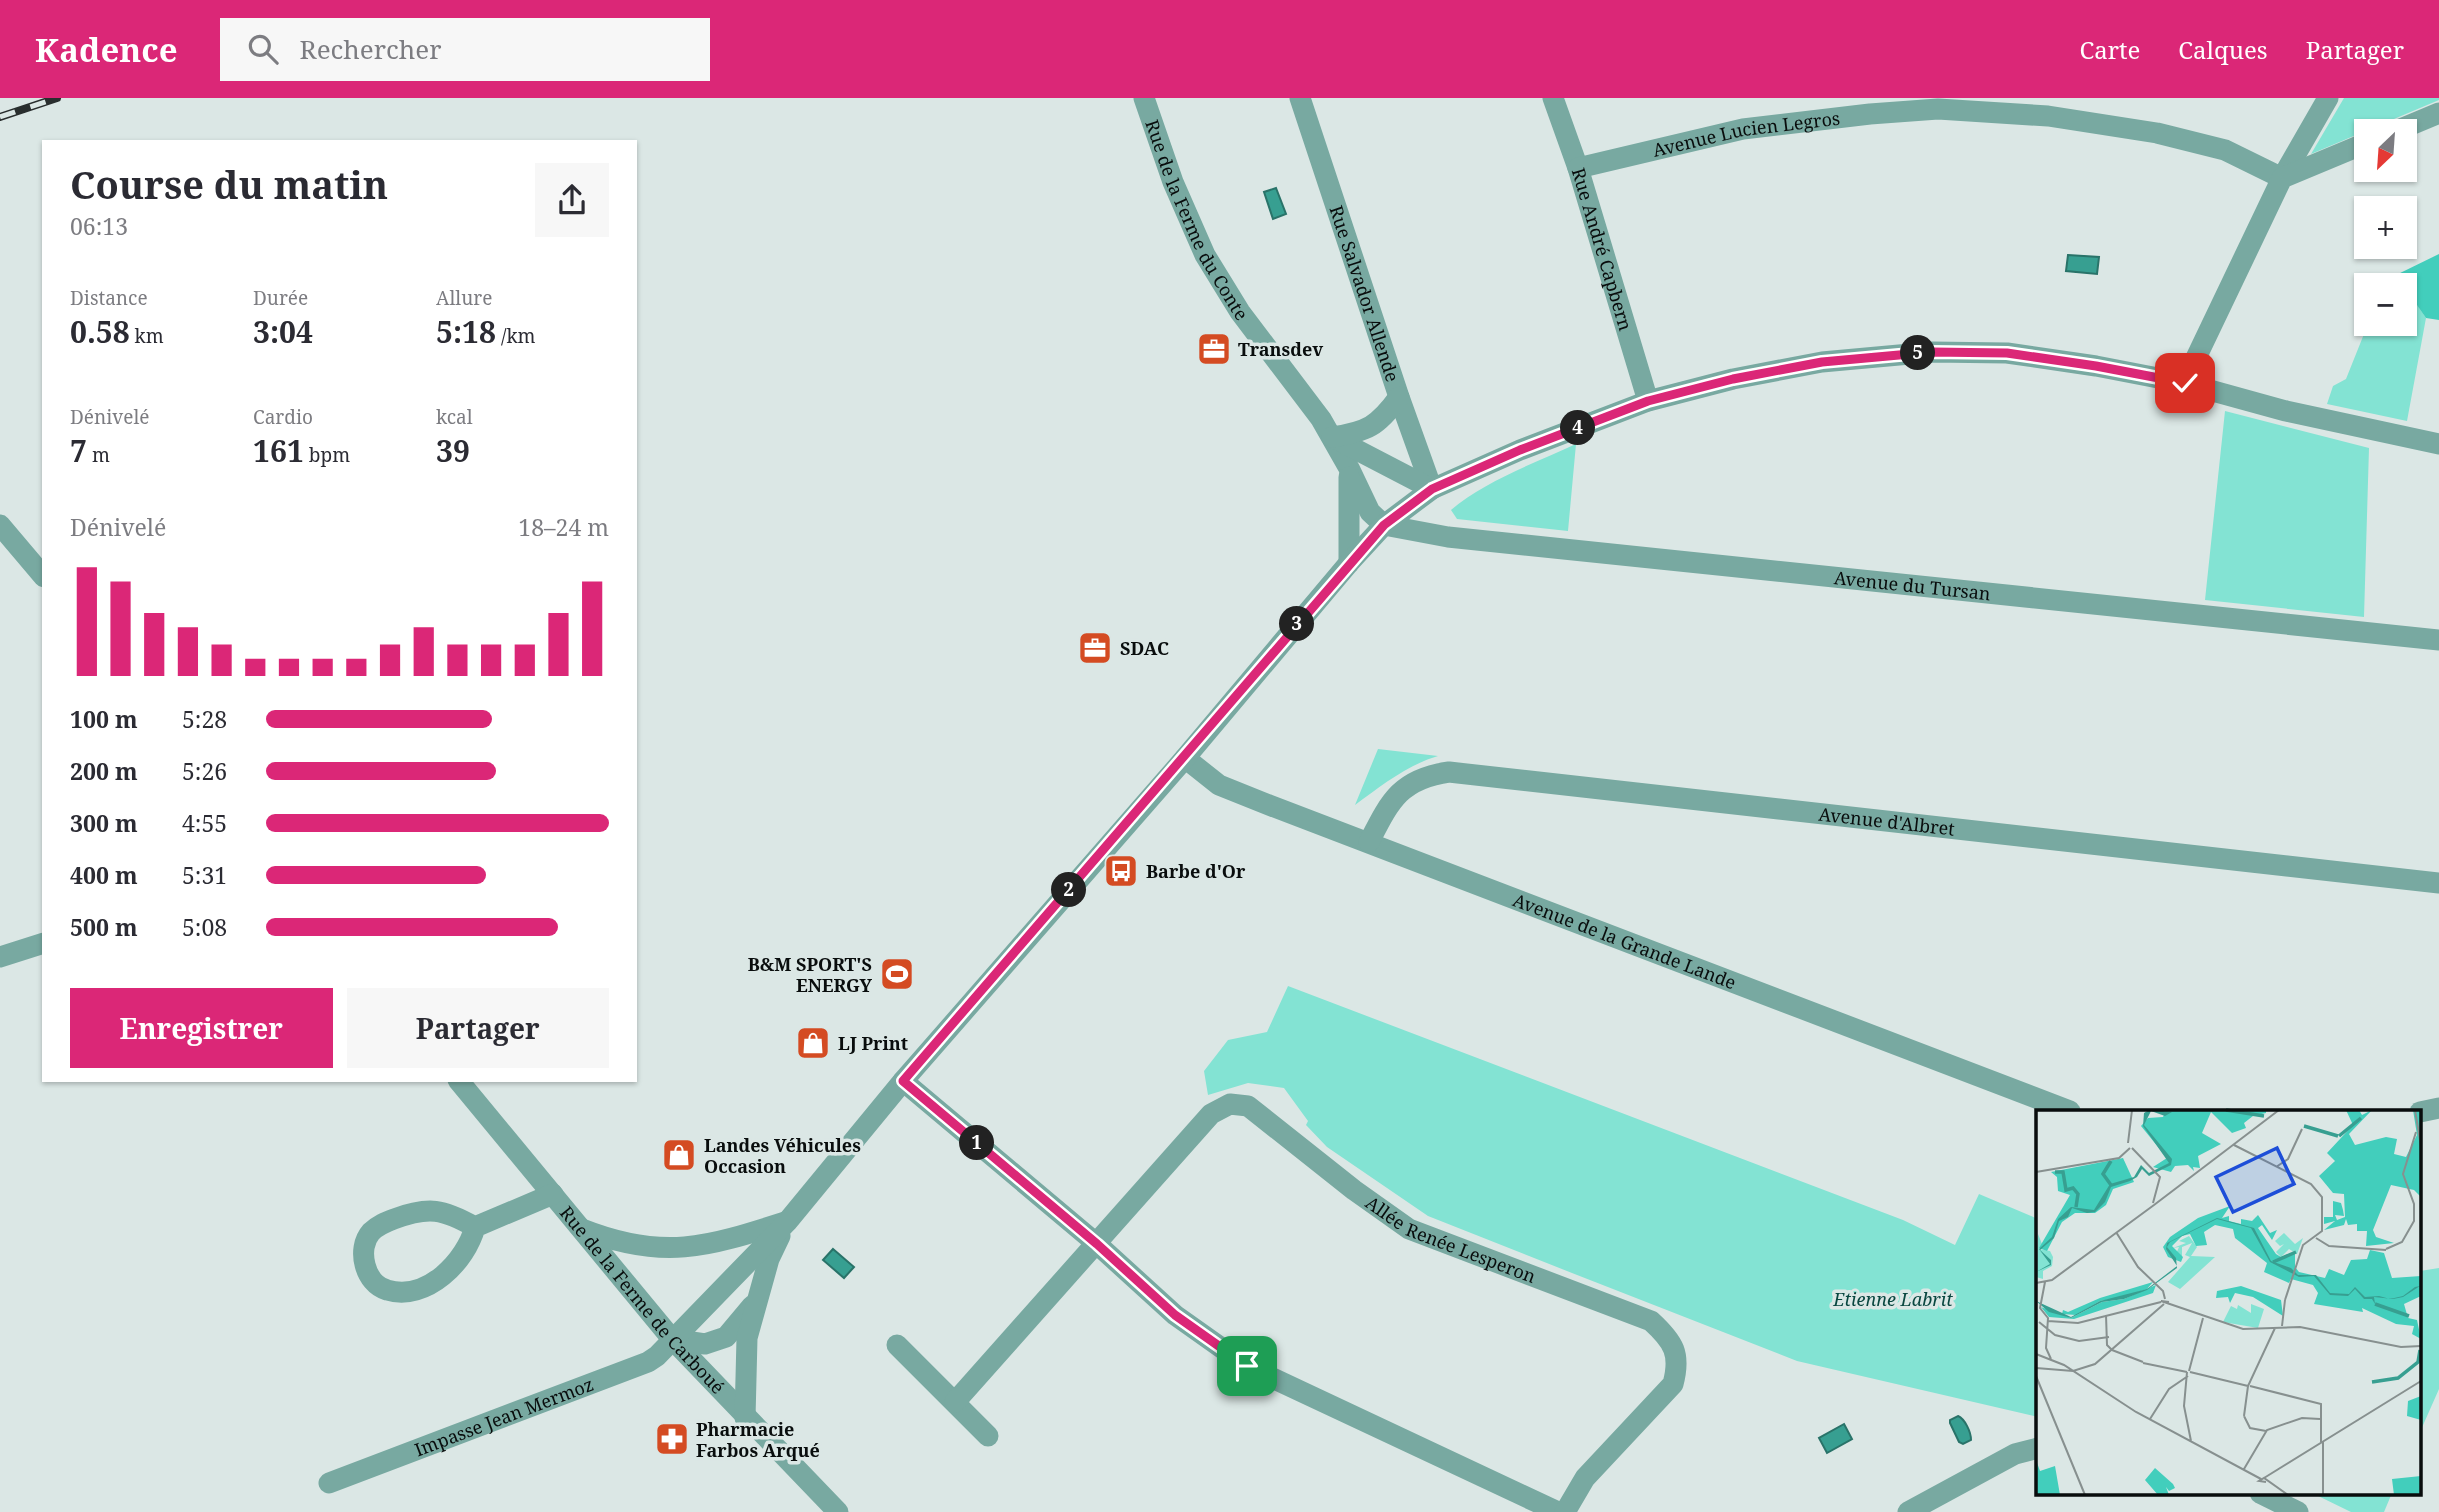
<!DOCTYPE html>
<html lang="fr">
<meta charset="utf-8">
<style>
:root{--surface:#fff;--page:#f7f7f7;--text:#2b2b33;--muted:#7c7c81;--accent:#db2777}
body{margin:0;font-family:"Noto Serif",serif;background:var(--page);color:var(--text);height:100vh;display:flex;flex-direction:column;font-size:26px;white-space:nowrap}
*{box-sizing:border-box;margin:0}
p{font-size:23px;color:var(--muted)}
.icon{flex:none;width:38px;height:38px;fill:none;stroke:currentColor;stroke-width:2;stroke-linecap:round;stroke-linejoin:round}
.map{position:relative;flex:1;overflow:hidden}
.panel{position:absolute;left:42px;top:42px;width:595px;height:942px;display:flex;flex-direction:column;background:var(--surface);border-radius:0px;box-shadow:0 2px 5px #0004}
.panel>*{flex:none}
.needle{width:46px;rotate:205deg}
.controls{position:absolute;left:2354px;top:21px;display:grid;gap:14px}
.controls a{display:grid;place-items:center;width:63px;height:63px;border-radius:0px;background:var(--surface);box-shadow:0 2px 5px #0004;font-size:35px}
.pin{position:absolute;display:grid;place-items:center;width:60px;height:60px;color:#fff;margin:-30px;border-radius:14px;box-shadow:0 4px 10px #0006}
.km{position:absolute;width:35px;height:35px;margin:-18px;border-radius:50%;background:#222;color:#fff;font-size:19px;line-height:35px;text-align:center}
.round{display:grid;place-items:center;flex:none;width:74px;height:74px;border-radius:0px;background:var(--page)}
.overview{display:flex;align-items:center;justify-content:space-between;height:119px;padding:0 28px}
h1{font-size:38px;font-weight:700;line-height:52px}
.metrics{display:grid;grid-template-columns:repeat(3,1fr);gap:10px;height:119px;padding:7px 28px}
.metrics div{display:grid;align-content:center}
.metrics b{font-size:30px;font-weight:700}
.metrics small{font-size:19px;font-weight:400}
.metrics p{font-size:19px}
.chart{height:196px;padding:14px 28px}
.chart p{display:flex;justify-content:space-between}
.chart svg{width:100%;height:126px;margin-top:7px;stroke:var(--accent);stroke-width:6}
.button{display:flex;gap:14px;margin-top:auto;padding:14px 28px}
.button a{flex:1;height:80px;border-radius:0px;background:var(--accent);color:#fff;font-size:28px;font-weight:700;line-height:80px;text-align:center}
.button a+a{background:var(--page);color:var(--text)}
ul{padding:0 28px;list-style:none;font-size:23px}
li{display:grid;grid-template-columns:112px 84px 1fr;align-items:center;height:52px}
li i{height:18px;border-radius:9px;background:var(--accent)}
header{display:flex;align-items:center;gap:42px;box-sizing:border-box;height:98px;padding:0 35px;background:var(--accent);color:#fff}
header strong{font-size:33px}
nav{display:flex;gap:38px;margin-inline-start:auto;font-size:24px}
.search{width:490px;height:63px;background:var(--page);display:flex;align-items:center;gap:18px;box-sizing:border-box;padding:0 24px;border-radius:0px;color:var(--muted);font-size:26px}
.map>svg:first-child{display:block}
.green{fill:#83e3d3}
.forest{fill:#42cebc}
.water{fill:#379f91;stroke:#297369;stroke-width:2}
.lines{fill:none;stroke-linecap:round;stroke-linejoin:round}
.minor{stroke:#78a9a1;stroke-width:21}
.rail-casing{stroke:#292e2e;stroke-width:8}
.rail{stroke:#dbe7e5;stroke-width:5;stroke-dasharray:16;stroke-linecap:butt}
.route-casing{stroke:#fff;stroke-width:14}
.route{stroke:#db2777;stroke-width:9}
.labels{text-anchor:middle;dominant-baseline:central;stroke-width:7;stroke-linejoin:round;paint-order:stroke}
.street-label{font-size:18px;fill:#090d0d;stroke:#dbe7e5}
.poi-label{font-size:18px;font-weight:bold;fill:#090d0d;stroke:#dbe7e5;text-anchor:start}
.park-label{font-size:18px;font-style:italic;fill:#094740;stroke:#dbe7e5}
.inset-river{fill:none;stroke:#379f91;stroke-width:3.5}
.inset-road{fill:none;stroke:#87908f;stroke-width:2}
.view{fill:#1d4ed8;fill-opacity:0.15;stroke:#1d4ed8;stroke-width:3.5}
.inset-edge{fill:none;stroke:#090d0d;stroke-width:3.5}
</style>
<header>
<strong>Kadence</strong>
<div class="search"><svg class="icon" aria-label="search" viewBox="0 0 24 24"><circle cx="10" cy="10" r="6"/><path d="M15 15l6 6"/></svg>Rechercher</div>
<nav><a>Carte</a><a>Calques</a><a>Partager</a></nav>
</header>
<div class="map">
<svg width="2439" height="1414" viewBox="0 0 2439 1414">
<rect width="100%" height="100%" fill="#dbe7e5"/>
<path class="green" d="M2344 0H2439V2L2311 56Z
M2405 189 2426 220 2407 323 2327 306 2333 288 2346 281 2368 226H2404Z
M2225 313 2369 350 2364 519 2205 502Z
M1576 346 1568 433 1457 421 1451 412C1483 384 1537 364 1576 346Z
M1378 651 1438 658C1407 667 1381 688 1355 707Z
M1288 888 1903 1122 1955 1147 1979 1096 2038 1121V1319L1797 1263 1572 1175 1428 1118 1327 1049 1306 1027 1308 1023 1284 990 1248 985 1208 997 1204 973 1228 942 1267 934Z
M2439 1170V1291L2420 1334V1173Z
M2312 1395H2392L2384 1414H2351Z"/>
<path class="forest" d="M2439 156V222L2426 220 2396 177Z"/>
<path class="water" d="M1276 90 1286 116 1273 121 1264 94Z
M2068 157 2099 159 2097 176 2066 173Z
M833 1151 854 1169 844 1180 823 1162Z
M1958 1318C1965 1321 1971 1334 1971 1342L1963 1346 1959 1344 1950 1325V1322Z
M1844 1326 1852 1341 1827 1355 1819 1340Z"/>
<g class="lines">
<g class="minor">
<path id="s1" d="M1144 0 1173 84 1205 157 1240 214 1321 321 1350 372 1370 414 1384 427 1448 439 2439 542"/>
<path id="s2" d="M1300 0 1399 299 1432 391"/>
<path id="s3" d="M1553 0 1578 70 1648 303"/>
<path d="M2396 33 2439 15"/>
<path id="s4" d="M1578 70 1743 31 1870 16 1938 11 2048 18 2157 35 2225 52 2282 80 2328 0"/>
<path d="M2184 285 2282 80 2366 45"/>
<path d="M1332 339 1432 391"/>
<path d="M1332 339C1367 334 1378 328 1399 299"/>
<path d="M0 427 44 479"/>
<path d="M1349 465V379"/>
<path id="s5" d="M1185 660 1219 687 1269 707 2070 1013"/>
<path id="s6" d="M1369 744C1390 703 1400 681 1449 674L2439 785"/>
<path d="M0 859 44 845"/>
<path id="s7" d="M458 982 672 1241 838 1414"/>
<path d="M903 983 1097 1146 1175 1217 1247 1268 1558 1414"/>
<path d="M2420 1014 2439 1010"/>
<path d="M475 1129C443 1111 429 1108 394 1121 386 1124 378 1127 371 1134 356 1151 365 1186 387 1192 427 1204 466 1163 475 1129L553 1096"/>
<path d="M582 1131C663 1163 707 1149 785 1124"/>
<path d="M672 1241 705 1246 726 1239 752 1208"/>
<path d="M897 1247 988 1338"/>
<path id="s8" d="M955 1304 1211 1016 1230 1006 1248 1008 1354 1092 1409 1131 1651 1223C1674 1244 1681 1256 1673 1286L1585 1380 1565 1414"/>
<path d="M745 1320 747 1240 769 1161 780 1138"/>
<path id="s9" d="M329 1385 648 1264 657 1258 787 1124 903 983 1185 660 1349 465 1384 427 1432 391 1520 352 1648 303 1733 281 1822 264 1932 254 2007 255 2096 268 2184 285 2286 313 2439 346"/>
<path d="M2260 1395 2298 1414"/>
<path d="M1908 1414 2015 1356 2038 1350"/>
</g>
<defs>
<path id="rail" d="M0 19 57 0"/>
</defs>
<use href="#rail" class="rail-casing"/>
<use href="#rail" class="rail"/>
</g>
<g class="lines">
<defs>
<path id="route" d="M1247 1268 1175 1217 1097 1146 903 983 1384 427 1432 391 1520 352 1648 303 1733 281 1822 264 1932 254 2007 255 2096 268 2185 285"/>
</defs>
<use href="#route" class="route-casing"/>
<use href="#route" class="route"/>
</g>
<defs>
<symbol id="office-square" viewBox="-11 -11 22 22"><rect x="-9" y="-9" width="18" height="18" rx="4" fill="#d44b22" stroke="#dbe7e5"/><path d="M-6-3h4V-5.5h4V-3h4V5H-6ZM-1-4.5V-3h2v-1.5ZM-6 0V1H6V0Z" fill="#fff"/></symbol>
<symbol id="bus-square" viewBox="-11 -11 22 22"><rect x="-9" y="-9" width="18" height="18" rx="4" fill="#d44b22" stroke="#dbe7e5"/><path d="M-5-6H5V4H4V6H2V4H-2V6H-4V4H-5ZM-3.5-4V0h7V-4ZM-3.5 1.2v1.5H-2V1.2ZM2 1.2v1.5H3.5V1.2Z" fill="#fff"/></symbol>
<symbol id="stadium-square" viewBox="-11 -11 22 22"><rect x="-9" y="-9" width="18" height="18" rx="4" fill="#d44b22" stroke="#dbe7e5"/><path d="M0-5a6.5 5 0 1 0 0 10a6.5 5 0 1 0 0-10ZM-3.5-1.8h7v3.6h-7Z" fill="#fff"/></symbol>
<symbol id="shop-square" viewBox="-11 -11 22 22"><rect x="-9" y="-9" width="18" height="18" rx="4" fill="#d44b22" stroke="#dbe7e5"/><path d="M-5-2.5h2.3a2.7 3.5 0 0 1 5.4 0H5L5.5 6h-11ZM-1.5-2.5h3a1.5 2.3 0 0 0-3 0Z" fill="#fff"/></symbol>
<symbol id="pharmacy-square" viewBox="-11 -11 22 22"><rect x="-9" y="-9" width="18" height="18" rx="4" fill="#d44b22" stroke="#dbe7e5"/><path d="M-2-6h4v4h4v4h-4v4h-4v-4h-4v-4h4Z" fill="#fff"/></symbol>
</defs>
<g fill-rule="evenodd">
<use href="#office-square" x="1195" y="232" width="38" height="38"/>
<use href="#office-square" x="1076" y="531" width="38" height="38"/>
<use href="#bus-square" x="1102" y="754" width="38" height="38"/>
<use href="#stadium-square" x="878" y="857" width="38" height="38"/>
<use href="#shop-square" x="794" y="926" width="38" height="38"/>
<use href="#shop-square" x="660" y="1038" width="38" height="38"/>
<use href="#pharmacy-square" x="653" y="1322" width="38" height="38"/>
</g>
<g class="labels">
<g class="street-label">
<text stroke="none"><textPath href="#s4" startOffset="172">Avenue Lucien Legros</textPath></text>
<text stroke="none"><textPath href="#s1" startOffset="133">Rue de la Ferme du Conte</textPath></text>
<text stroke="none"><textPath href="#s3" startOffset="159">Rue André Capbern</textPath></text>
<text stroke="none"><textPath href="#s2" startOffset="206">Rue Salvador Allende</textPath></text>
<text stroke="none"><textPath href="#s1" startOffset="1026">Avenue du Tursan</textPath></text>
<text stroke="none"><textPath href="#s6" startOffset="553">Avenue d'Albret</textPath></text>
<text stroke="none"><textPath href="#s5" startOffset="478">Avenue de la Grande Lande</textPath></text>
<text stroke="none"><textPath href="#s8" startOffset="670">Allée Renée Lesperon</textPath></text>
<text stroke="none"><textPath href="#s7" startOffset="287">Rue de la Ferme de Carboué</textPath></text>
<text stroke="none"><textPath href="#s9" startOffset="187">Impasse Jean Mermoz</textPath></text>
</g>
<g class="poi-label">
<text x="1238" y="251">Transdev</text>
<text x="1120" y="550">SDAC</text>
<text x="1146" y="773">Barbe d'Or</text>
<text x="872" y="866" text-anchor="end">B&amp;M SPORT'S<tspan x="872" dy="21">ENERGY</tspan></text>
<text x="838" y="945">LJ Print</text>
<text x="704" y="1047">Landes Véhicules<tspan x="704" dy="21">Occasion</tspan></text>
<text x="696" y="1331">Pharmacie<tspan x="696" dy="21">Farbos Arqué</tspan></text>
</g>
<g class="park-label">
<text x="1893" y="1201">Etienne Labrit</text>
</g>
</g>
<g transform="translate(2036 1012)">
<rect width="385" height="385" fill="#dbe7e5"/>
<path d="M248 123 259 134 267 128 261 144 253 139 245 147 240 142 248 134 244 136 239 131ZM2 124 6 134 3 139 14 141 17 147 16 156 7 161V169L0 167ZM153 126 161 137 155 146 179 147 144 179 132 172 154 147 149 145 156 133 146 137V147L140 144 143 137 137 138 150 133 143 131ZM215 194 228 199 222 218 187 212 195 196 201 199 202 195 215 203Z" fill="#83e3d3"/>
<path d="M130 0H230V3L217 6 208 13 210 18 196 23 175 2 166 23 185 34 162 46 164 58 157 57 158 61 152 55 139 56 135 62 117 57 131 48 105 16 112 8 127 7ZM310 0H323L326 5 336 0 313 24 319 35 350 27 361 29 358 44 370 47 381 25 377 0H385V87L378 80 355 75 337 120 340 127 358 133 330 136 331 121H321V114L312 115 310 109 308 115 288 120 299 111 288 114V107H297V91L305 93 307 100 308 106 299 105 301 110 309 107 308 84 297 83 283 66 299 51 291 43 317 15ZM87 48 98 72 77 79 70 95 59 103H39L26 112 11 141 3 138 34 85 22 81 21 67 15 62ZM194 96 186 108 193 106V111L205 114V109L216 111 222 105 234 123 241 120 236 130 226 115 222 118 240 144 245 147 259 142V157L263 162 289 168 293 159 308 165 315 150 331 149 334 140 348 143 356 168 385 166V186L368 194 372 208 381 210 385 229 376 224 378 216 360 214 326 198 327 202 278 194 282 183 277 175 255 169 253 173 228 162 231 153 199 128 197 119 179 115 168 122 171 135 160 136 154 124 146 126 136 136 147 147 145 152 132 147 127 137 134 127 162 108ZM117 172 111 179 87 187 64 191 40 205 26 204 27 200 32 202 64 188ZM120 175 117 183 38 209 13 207 5 197 35 208 66 192 88 189ZM205 176 245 190 247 206 217 187 199 183 194 193 192 187 180 188 181 181ZM385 286V310L371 306 372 291ZM0 350 4 361 19 356 24 385H0ZM119 358 137 374 139 378 133 381 130 377 133 385H122L109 370ZM385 366V385H358L356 369Z" fill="#42cebc"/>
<path d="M120 0 136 2 129 6 115 1 108 15 136 49 135 55 113 66 106 59 101 67 94 71 75 77 69 92 59 102 51 103 36 98 32 107 23 111 18 128 4 140 15 150V155L0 162 14 154 3 139 16 127 22 109 35 97 58 100 74 74 98 67 105 55 113 63 133 53 107 16 108 3 113 0ZM181 108 218 118 235 151 255 158 262 165H280L294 183 313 184 319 177 329 187 343 186 354 189 367 186 379 177 384 176 367 187 357 189 338 187 339 194 336 189H328L319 179 312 186 294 185 278 166 263 167 234 152 215 118 181 109 134 132 131 137 140 148 141 158 111 180 88 189 66 192 35 208 13 202 0 191 35 207 64 191 111 179 141 156 130 139 131 133Z" fill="#379f91"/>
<path class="inset-river" d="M190 0 228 6M268 16 302 26M303 26 325 8M19 62H27L30 80 37 78 42 84 40 97M75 75 67 64 75 51M237 152 260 142M339 194 373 206M336 272 362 268 382 252 384 240"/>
<path class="inset-road" d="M379 0 385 36M92 33 96 0M198 35 275 74 286 87V121L267 135 249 190M96 38 124 67 117 93M240 57 252 49 266 19M0 62 83 48 94 38M118 95 243 0M80 122 102 157 127 181 129 189M280 128 293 136 350 140M350 139 366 132 378 111V94L367 64 380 22M9 172 4 198 12 208 10 238 15 249M0 173 16 170 118 95M133 192 125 191 207 219 264 217 365 237 385 236M70 205 71 235 76 240M12 211 42 213 125 192M3 212 19 225 43 231 73 227M246 216 249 190M76 240 107 252M0 244 28 255 100 302 225 369M107 253 151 262M0 258 37 261 59 254 128 194M153 261 167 208M151 262 148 296 155 331M154 262 212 276M0 266 49 385M214 276 285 294V332M208 306 212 276 239 218M208 306 214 318 230 321M114 309 133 279 152 266M208 359 231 320 266 308 284 309M228 368 385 271M230 372 223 371 228 368 252 385M287 385V331"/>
<path class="view" d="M241 38 258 74 197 102 180 67Z"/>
<rect width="385" height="385" class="inset-edge"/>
</g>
</svg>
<div class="controls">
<a><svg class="needle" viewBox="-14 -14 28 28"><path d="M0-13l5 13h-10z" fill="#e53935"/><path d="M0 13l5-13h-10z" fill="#7c7c81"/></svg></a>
<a>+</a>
<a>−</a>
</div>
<div class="pin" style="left:1247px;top:1268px;background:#1e9e55"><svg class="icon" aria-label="arrive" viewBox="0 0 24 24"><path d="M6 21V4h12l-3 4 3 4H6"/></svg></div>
<div class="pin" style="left:2185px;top:285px;background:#d93025"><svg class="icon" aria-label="check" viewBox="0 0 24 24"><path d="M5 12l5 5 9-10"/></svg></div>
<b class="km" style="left:977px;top:1045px">1</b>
<b class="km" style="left:1069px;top:792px">2</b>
<b class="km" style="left:1297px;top:526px">3</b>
<b class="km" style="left:1578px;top:330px">4</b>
<b class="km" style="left:1918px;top:255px">5</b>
<section class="panel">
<div class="overview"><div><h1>Course du matin</h1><p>06:13</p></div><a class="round"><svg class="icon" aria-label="share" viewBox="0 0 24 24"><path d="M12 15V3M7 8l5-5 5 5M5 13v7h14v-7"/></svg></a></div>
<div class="metrics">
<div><p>Distance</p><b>0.58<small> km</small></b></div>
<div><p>Durée</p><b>3:04</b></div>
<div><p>Allure</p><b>5:18<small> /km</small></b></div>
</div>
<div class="metrics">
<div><p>Dénivelé</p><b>7<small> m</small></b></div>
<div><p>Cardio</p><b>161<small> bpm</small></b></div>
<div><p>kcal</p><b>39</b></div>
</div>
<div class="chart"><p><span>Dénivelé</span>18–24 m</p>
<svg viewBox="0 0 160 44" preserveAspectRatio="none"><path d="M5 44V6M15 44V11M25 44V22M35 44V27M45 44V33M55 44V38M65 44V38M75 44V38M85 44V38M95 44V33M105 44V27M115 44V33M125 44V33M135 44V33M145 44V22M155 44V11"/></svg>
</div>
<ul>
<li><b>100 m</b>5:28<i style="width:66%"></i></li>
<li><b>200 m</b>5:26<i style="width:67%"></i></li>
<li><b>300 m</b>4:55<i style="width:100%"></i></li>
<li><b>400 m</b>5:31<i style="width:64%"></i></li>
<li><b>500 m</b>5:08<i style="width:85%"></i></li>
</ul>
<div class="button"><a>Enregistrer</a><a>Partager</a></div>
</section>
</div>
